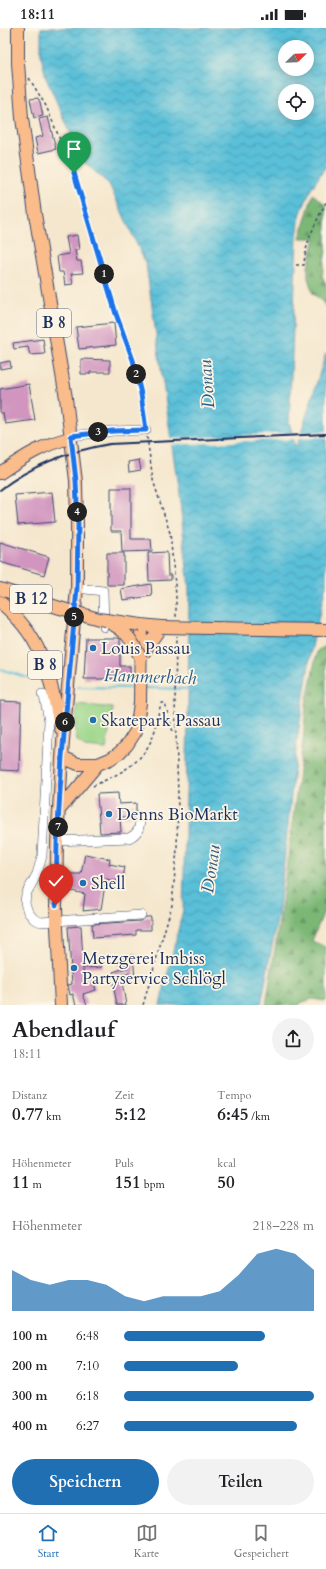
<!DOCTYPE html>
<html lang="de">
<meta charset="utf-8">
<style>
:root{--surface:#fff;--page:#f2f2f2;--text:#202124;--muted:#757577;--line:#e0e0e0;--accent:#1f6fb2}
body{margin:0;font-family:Cardo,serif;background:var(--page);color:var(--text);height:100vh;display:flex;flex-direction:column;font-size:15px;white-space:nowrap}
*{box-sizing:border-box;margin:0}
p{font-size:13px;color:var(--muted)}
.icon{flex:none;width:22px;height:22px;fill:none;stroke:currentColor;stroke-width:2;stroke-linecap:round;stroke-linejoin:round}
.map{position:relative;height:977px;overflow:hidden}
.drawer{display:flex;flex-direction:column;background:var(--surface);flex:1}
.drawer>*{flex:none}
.needle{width:26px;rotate:67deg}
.fabs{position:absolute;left:278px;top:12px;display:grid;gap:8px}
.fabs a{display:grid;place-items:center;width:36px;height:36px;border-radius:50%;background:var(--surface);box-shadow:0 2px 10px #0003;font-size:20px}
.pin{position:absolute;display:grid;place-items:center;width:34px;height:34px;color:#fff;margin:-41px -17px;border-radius:50% 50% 50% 0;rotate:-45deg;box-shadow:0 0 4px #0007}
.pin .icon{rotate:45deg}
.km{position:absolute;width:20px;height:20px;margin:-10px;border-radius:50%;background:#222;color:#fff;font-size:11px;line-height:20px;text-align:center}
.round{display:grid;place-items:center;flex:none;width:42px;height:42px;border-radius:21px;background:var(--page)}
.summary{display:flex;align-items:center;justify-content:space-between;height:68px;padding:0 12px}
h1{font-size:22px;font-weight:700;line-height:30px}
.figures{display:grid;grid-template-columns:repeat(3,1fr);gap:6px;height:68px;padding:4px 12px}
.figures div{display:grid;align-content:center}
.figures b{font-size:17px;font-weight:700}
.figures small{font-size:11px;font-weight:400}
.figures p{font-size:11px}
.chart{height:112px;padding:8px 12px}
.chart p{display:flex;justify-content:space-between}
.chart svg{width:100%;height:72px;margin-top:4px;fill:var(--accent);opacity:.7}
.primary-button{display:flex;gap:8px;margin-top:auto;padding:8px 12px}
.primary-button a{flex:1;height:46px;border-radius:24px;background:var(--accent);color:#fff;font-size:16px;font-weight:700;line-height:46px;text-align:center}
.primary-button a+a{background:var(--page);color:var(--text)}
ul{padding:0 12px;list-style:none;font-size:13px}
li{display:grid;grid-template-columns:64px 48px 1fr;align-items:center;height:30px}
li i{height:10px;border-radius:5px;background:var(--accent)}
.status{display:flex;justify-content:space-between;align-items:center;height:28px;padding:0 20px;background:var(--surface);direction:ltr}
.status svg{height:11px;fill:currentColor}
.menu{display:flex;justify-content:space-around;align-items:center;height:56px;border-top:1px solid var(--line);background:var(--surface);font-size:11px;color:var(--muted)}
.menu a{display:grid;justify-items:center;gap:2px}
.menu .on{color:var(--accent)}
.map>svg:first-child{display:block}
.forest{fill:url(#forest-firs);stroke:#4c736a}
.pitch{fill:#9bd68a;stroke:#5b8274}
.water{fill:url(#water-waves);stroke:#3a779b;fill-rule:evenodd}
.pier{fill:#f5e7cd}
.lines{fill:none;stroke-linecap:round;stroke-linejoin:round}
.stream{stroke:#5abfd8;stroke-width:2}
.building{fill:#d195c0}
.minor-casing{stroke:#3c4b6f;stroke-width:10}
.major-casing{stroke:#3c4b6f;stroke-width:14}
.path{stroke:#3c4b6f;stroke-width:1.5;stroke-dasharray:3 3;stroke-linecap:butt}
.minor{stroke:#fff;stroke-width:9}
.major{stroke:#fabc8b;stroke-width:12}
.rail{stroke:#1b2f5e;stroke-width:2}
.major-bridge-casing{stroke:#3c4b6f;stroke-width:14;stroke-linecap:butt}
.major-bridge{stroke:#fabc8b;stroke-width:12}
.route-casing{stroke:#fff;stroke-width:8}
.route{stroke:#1a73e8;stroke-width:5}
.poi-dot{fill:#1f6fb2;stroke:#fcf5e5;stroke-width:1.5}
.labels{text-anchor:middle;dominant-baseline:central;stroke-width:3.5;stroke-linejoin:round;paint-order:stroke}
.shield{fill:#fcf5e5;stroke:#5e6a86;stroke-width:1}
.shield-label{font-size:16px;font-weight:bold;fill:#1b2f5e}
.poi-label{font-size:17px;fill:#1b2f5e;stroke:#fcf5e5;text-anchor:start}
.water-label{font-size:18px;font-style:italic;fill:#2e5a83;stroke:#fcf5e5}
</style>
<div class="status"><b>18:11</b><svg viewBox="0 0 49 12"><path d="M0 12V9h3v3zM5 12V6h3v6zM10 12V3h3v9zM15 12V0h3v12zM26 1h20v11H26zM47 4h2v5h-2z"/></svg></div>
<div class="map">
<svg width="326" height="977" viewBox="0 0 326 977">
<defs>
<pattern id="forest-firs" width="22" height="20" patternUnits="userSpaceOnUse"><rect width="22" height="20" fill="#7cb776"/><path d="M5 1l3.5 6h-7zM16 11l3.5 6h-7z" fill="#659564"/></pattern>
<pattern id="water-waves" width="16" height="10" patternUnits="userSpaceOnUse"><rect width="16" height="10" fill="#5abfd8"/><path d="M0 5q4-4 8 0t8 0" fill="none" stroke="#4a9cb2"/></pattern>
</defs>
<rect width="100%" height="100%" fill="#fcf5e5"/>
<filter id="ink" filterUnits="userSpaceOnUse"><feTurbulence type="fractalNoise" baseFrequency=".025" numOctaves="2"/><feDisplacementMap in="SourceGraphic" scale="8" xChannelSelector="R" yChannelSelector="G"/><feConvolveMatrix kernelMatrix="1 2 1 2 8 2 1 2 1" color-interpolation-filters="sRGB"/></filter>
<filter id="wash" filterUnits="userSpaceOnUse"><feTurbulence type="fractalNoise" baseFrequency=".012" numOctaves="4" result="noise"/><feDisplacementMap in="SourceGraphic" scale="16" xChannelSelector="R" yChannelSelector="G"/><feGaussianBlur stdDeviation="0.9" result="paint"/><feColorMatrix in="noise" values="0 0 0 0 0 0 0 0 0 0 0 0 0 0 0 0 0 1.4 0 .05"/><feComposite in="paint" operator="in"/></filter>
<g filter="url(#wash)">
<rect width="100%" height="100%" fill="#f5e7cd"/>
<path class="forest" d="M313 166 326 177V221L322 248 326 256V279L320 271 313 266 308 250V239L315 210H300Z
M326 617V878L312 913 326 919V973L312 971 300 975V977H266L281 882 304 705 306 676 317 623Z"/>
<path class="pitch" d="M77 676 113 680 106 721 85 719 77 713 75 703Z"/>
<path class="water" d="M41 0H326V138L311 161 300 187 297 209 289 394 295 417 297 418 326 325V557L311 623 297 712 279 881 261 977H160L183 882 188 691 189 560 180 474 146 236 109 156 83 133 46 50 41 26ZM285 19H307V41H285ZM285 63H307V85H285Z"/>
<path class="pier" d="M326 403V409L298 410 300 405Z
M294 405 295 411 170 417 169 411Z"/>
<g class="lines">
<path class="stream" d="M0 641 29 650
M77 659 136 660
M144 660 190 661"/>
</g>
<g id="blocks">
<path class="building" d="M38 70 40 74 43 88 34 90 30 71Z
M48 89 56 121 38 125 35 110 43 108 39 91Z
M77 207 79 222H75L77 233H81L83 245 71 246 73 256 65 257 63 244H59L57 228 69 226 66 209Z
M114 295 116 317 79 321 76 299Z
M43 311 45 326 30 327 28 319 14 321 13 315Z
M81 331 110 332V344H90V346H81Z
M10 333 11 339 0 341V335Z
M29 356 35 392 5 396 3 385H0V361Z
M139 432 141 442 129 444 128 434Z
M111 460H131V511H151L152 523 122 524 121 503H111Z
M52 464 55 494 18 497 15 467Z
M0 514 49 529 44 547 0 534Z
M167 524 168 547H171V552L149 553 148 525Z
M107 525H124V557H107Z
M151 556 152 568 123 572 121 561Z
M86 610H118L120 611V638H130V651H84Z
M0 673 21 674 19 743 0 742Z
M118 765 119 776 136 775V785L134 789H120L121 804 100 805 97 766Z
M85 826 110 831 109 836 125 839 122 854 106 851 101 881 83 883 85 866 67 862V846H81Z
M146 889H151V902H136V907L93 910 92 896 140 893Z
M81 898 83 932 99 931 102 939 83 940 84 953 92 950 96 962 83 966 87 977H76L73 966 70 967 68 957 72 956 68 899Z
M133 927 135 951H131L130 945 113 947V944L128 939V937L118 936 117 928Z
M122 954 126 977H117L113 956Z"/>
</g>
</g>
<g filter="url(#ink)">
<use href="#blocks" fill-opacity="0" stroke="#3c4b6f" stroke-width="1"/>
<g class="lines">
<defs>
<path id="minor" d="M71 408 113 403 146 402
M77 560 103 563 104 599
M42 666 44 668 49 693 42 828 37 846 26 866 25 875 28 884 34 891 41 894 141 887
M57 813 129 810C139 805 140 799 140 789"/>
<path id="major" d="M18 0V35L22 90 35 186 66 370 76 453 77 497V560L63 713 57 813 56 880 61 977
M0 445C22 430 45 415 71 410
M0 561 60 580
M0 574C45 611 49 648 61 701
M263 601 326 602
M142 628 151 613 161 599
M62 729 78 736H98L110 731 119 725 127 717 136 703 140 675 141 597 161 599
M60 781 98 736"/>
</defs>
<use href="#minor" class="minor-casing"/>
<use href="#major" class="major-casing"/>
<path class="path" d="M29 50 46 78 74 145 116 286 133 332 141 366 145 394
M296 237H304C305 214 316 194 326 174
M147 409 153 452 170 505 176 567V590
M93 758C120 745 144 736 154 705 158 695 157 684 162 675H165L173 704 176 705
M143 977 172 877 177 821 178 767 175 674 176 608"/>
<use href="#minor" class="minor"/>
<use href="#major" class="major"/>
<path class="rail" d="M0 462C33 436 69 423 110 416L326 406"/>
<defs>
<path id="major-bridge" d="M60 580 99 591 141 597
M110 595C128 604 133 614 141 631
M161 599 263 601"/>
</defs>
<use href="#major-bridge" class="major-bridge-casing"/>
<use href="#major-bridge" class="major-bridge"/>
</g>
</g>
<g class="lines" filter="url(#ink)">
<defs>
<path id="route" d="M56 877 57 814 62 729 77 560 78 497 76 453 71 408 113 403 146 402 141 366 133 332 116 286 74 145"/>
</defs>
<use href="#route" class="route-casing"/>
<use href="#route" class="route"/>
</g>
<g class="poi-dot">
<circle cx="93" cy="620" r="4"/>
<circle cx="93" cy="692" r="4"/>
<circle cx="109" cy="786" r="4"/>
<circle cx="83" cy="855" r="4"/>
<circle cx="74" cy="940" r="4"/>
</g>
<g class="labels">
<g class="shield">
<rect x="37" y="281" width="34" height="28" rx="3"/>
<rect x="10" y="557" width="42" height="28" rx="3"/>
<rect x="28" y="623" width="34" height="28" rx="3"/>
</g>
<g class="shield-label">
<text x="54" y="295">B 8</text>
<text x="31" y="571">B 12</text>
<text x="45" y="637">B 8</text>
</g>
<g class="poi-label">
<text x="101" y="620">Louis Passau</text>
<text x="101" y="692">Skatepark Passau</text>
<text x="117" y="786">Denns BioMarkt</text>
<text x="91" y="855">Shell</text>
<text x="82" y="930">Metzgerei Imbiss<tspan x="82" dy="20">Partyservice Schlögl</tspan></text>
</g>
<g class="water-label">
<text transform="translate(207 356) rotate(-94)">Donau</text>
<text transform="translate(150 649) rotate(2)">Hammerbach</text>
<text transform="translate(211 841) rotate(-82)">Donau</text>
</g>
</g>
</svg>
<div class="fabs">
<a><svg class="needle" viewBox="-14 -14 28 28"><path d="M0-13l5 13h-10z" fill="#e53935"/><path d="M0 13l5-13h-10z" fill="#757577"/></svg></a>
<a><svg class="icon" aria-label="locate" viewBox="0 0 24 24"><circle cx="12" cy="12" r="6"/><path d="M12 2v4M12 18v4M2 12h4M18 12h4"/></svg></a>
</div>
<div class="pin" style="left:74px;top:145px;background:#1e9e55"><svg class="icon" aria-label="arrive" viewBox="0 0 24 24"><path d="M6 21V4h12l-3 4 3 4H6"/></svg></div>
<div class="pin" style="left:56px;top:877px;background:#d93025"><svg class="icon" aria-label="check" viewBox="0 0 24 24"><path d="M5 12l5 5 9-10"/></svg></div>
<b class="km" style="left:104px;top:246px">1</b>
<b class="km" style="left:136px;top:346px">2</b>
<b class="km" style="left:98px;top:404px">3</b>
<b class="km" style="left:77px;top:484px">4</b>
<b class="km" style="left:74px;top:589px">5</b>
<b class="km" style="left:65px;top:694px">6</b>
<b class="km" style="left:58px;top:799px">7</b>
</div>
<section class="drawer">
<div class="summary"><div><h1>Abendlauf</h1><p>18:11</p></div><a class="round"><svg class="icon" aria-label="share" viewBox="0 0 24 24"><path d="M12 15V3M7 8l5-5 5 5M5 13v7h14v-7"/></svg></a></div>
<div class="figures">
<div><p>Distanz</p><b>0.77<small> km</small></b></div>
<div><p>Zeit</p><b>5:12</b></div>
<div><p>Tempo</p><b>6:45<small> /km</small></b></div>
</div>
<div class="figures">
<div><p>Höhenmeter</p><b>11<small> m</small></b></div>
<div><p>Puls</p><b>151<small> bpm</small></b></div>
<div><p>kcal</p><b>50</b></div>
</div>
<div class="chart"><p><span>Höhenmeter</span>218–228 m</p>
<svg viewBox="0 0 160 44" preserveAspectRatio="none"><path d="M0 44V19L10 25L20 28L30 25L40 25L50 28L60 35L70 38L80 35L90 35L100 35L110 32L120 22L130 9L140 6L150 9L160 19V44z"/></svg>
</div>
<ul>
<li><b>100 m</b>6:48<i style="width:74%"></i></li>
<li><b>200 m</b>7:10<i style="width:60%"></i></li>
<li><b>300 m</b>6:18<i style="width:100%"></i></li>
<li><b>400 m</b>6:27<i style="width:91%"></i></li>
</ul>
<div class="primary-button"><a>Speichern</a><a>Teilen</a></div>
</section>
<nav class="menu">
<a class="on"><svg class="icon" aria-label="home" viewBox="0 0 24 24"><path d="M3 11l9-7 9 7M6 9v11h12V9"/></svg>Start</a>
<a><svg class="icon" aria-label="map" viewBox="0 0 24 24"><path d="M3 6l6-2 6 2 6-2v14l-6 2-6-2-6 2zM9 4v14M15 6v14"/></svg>Karte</a>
<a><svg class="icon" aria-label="saved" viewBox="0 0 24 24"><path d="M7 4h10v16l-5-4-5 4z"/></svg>Gespeichert</a>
</nav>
